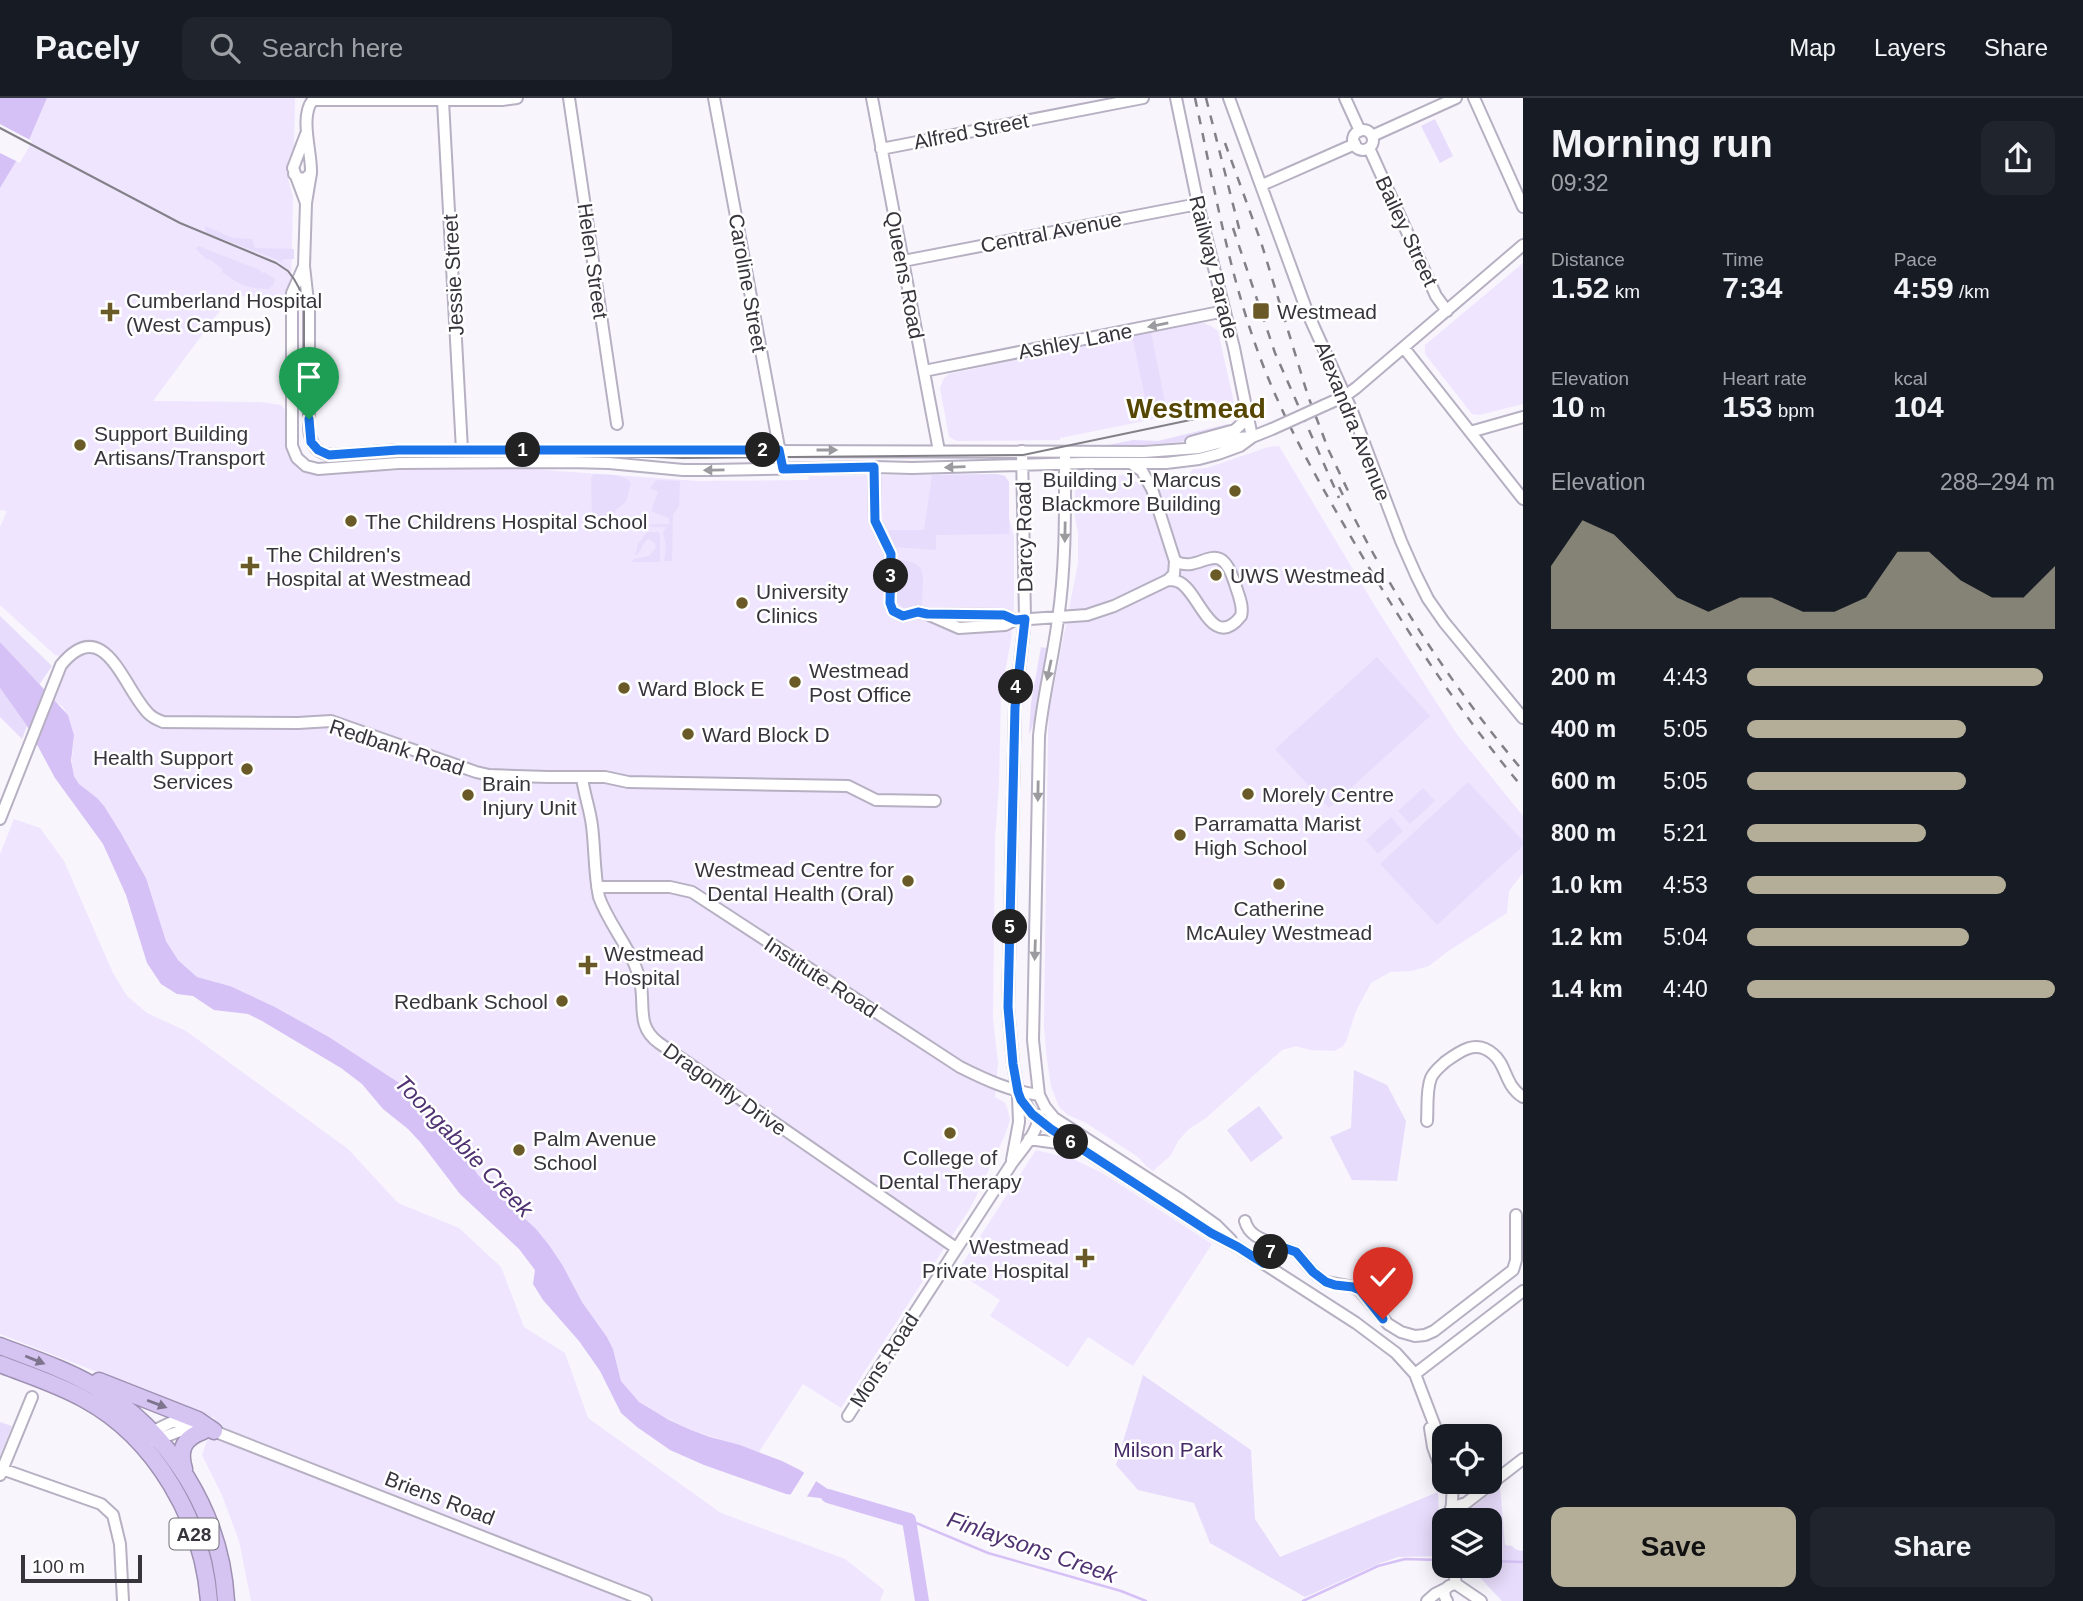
<!DOCTYPE html>
<meta charset="utf-8">
<style>
:root{--surface:#171b24;--page:#20242c;--text:#f1f3f6;--muted:#9ea1a6;--line:#363941;--accent:#b4ae99}
body{margin:0;font-family:Arial,sans-serif;background:var(--page);color:var(--text);height:100vh;display:flex;flex-direction:column;font-size:26px;white-space:nowrap}
*{box-sizing:border-box;margin:0}
p{font-size:23px;color:var(--muted)}
.icon{flex:none;width:38px;height:38px;fill:none;stroke:currentColor;stroke-width:2;stroke-linecap:round;stroke-linejoin:round}
.map{position:relative;flex:1;overflow:hidden}
.side{display:flex;flex-direction:column;background:var(--surface);width:560px}
.side>*{flex:none}
.controls{position:absolute;left:1432px;top:1326px;display:grid;gap:14px}
.controls a{display:grid;place-items:center;width:70px;height:70px;border-radius:14px;background:var(--surface);box-shadow:0 4px 18px #0003;font-size:35px}
.scale{position:absolute;left:21px;bottom:18px;width:121px;box-sizing:border-box;padding-left:7px;border:4px solid #37343c;border-top:0;font-size:19px;line-height:24px;white-space:nowrap;color:#37343c;-webkit-text-stroke:5px #fff;paint-order:stroke}
.pin{position:absolute;display:grid;place-items:center;width:60px;height:60px;color:#fff;margin:-72px -30px;border-radius:50% 50% 50% 0;rotate:-45deg;box-shadow:0 0 7px #0007}
.pin .icon{rotate:45deg}
.km{position:absolute;width:35px;height:35px;margin:-18px;border-radius:50%;background:#222;color:#fff;font-size:19px;line-height:35px;text-align:center}
.round{display:grid;place-items:center;flex:none;width:74px;height:74px;border-radius:14px;background:var(--page)}
.head{display:flex;align-items:center;justify-content:space-between;height:119px;padding:0 28px}
h1{font-size:38px;font-weight:600;line-height:52px}
.stats{display:grid;grid-template-columns:repeat(3,1fr);gap:10px;height:119px;padding:7px 28px}
.stats div{display:grid;align-content:center}
.stats b{font-size:30px;font-weight:600}
.stats small{font-size:19px;font-weight:400}
.stats p{font-size:19px}
.chart{height:196px;padding:14px 28px}
.chart p{display:flex;justify-content:space-between}
.chart svg{width:100%;height:126px;margin-top:7px;fill:var(--accent);opacity:.7}
.button{display:flex;gap:14px;margin-top:auto;padding:14px 28px}
.button a{flex:1;height:80px;border-radius:14px;background:var(--accent);color:#111;font-size:28px;font-weight:600;line-height:80px;text-align:center}
.button a+a{background:var(--page);color:var(--text)}
ul{padding:0 28px;list-style:none;font-size:23px}
li{display:grid;grid-template-columns:112px 84px 1fr;align-items:center;height:52px}
li i{height:18px;border-radius:9px;background:var(--accent)}
header{display:flex;align-items:center;gap:42px;box-sizing:border-box;height:98px;padding:0 35px;background:var(--surface);border-bottom:2px solid var(--line)}
header strong{font-size:33px}
nav{display:flex;gap:38px;margin-inline-start:auto;font-size:24px}
.search{width:490px;height:63px;background:var(--page);display:flex;align-items:center;gap:18px;box-sizing:border-box;padding:0 24px;border-radius:14px;color:var(--muted);font-size:26px}
main{display:flex;flex:1;min-height:0}
.map>svg:first-child{display:block}
.built{fill:#efe5ff}
.green{fill:#e7dcfb}
.water{fill:#d6c1f6}
.pier{fill:#f8f5fd}
.lines{fill:none;stroke-linecap:round;stroke-linejoin:round}
.stream{stroke:#d6c1f6;stroke-width:2.5}
.river{stroke:#d6c1f6;stroke-width:14}
.minor-casing{stroke:#b6b0c2;stroke-width:14}
.highway-casing{stroke:#9e91b2;stroke-width:19}
.minor{stroke:#fff;stroke-width:10}
.highway{stroke:#d5c3f2;stroke-width:16}
.tram{stroke:#838088;stroke-width:2}
.rail{stroke:#838088;stroke-width:2.5;stroke-dasharray:9 9;stroke-linecap:butt}
.minor-bridge-casing{stroke:#b6b0c2;stroke-width:14;stroke-linecap:butt}
.minor-bridge{stroke:#fff;stroke-width:10}
.oneway{fill:#9b9a9e}
.oneway2{fill:#7e748e}
.route-casing{stroke:#fff;stroke-width:14}
.route{stroke:#1a73e8;stroke-width:9}
.poi-dot{fill:#695a28;stroke:#fff;stroke-width:2.5}
.labels{text-anchor:middle;dominant-baseline:central;stroke-width:5;stroke-linejoin:round;paint-order:stroke}
.shield{fill:#fff;stroke:#737176;stroke-width:2}
.shield-label{font-size:19px;font-weight:bold;fill:#37343c}
.street-label{font-size:21px;fill:#37343c;stroke:#fff}
.poi-label{font-size:21px;fill:#37343c;stroke:#fff;text-anchor:start}
.park-label{font-size:21px;fill:#472a68;stroke:#fff}
.water-label{font-size:23px;font-style:italic;fill:#4f3271;stroke:#fff}
.district-label{font-size:28px;font-weight:bold;fill:#564603;stroke:#fff}
</style>
<header>
<strong>Pacely</strong>
<div class="search"><svg class="icon" aria-label="search" viewBox="0 0 24 24"><circle cx="10" cy="10" r="6"/><path d="M15 15l6 6"/></svg>Search here</div>
<nav><a>Map</a><a>Layers</a><a>Share</a></nav>
</header>
<main>
<div class="map">
<svg width="1523" height="1503" viewBox="0 0 1523 1503">
<rect width="100%" height="100%" fill="#f8f5fd"/>
<path class="built" d="M47 0H295L294 48 288 62V81L293 99 291 200 231 198 153 303 260 304 281 307 290 317V354L310 374 396 373 404 370 500 369 698 383 808 382 809 378 997 376 1009 384V420L1014 439V508L1011 542 1001 594 999 686 995 741 993 921 998 965 995 999 1004 1004 1007 1009 1010 1022 1005 1037 972 1107 841 1310 803 1286 759 1354 691 1332 646 1310 632 1298 621 1283 613 1251 607 1239 582 1204 563 1168 478 1077 456 1042 415 1006 404 988 329 939 273 908 230 888 197 879 178 862 166 843 146 780 136 761 117 728 87 693 79 686 71 672 74 637 68 617 63 609 52 601 68 565 61 558 55 557 0 507V429L7 413 0 412V90L29 42Z
M1523 165V306L1479 317 1472 316 1425 256V247Z
M1201 224 1211 228 1218 233 1234 305 1060 340V342L957 343 949 339 940 290 944 280 949 276Z
M1279 348 1378 513 1456 635 1523 718V775L1509 793 1507 815 1447 854 1429 868 1411 873 1390 874 1371 885 1356 913 1346 944 1342 949 1334 953 1310 952 1296 948 1282 952 1206 1020 1189 1031 1178 1043 1171 1057 1153 1073 1146 1068 1138 1059 1086 1025 1068 1017 1059 1009 1051 988 1047 962 1044 929 1048 635 1049 613 1078 465V435L1074 413 1075 392 1078 382 1088 377H1124L1136 384 1189 376 1193 371 1207 370 1268 349Z
M14 721 40 730 64 763 113 875 127 898 147 915 186 933 348 1051 398 1105 459 1130 501 1169 524 1229 565 1255 588 1320 721 1415 845 1461 884 1492 880 1503H251L239 1443 222 1397 202 1357 215 1320 0 1236V756Z
M1036 1052 1073 1061 1104 1076 1212 1146 1133 1268 1088 1239 1068 1269 990 1218 1000 1202 957 1174Z"/>
<path class="green" d="M1435 21 1453 58 1440 65 1421 28Z
M205 128 233 140 252 141 255 150 294 151V161H284L281 163 289 169 276 161 206 135Z
M198 148 260 172 263 176 264 174 275 181 273 188H271L270 191C245 190 242 188 222 174L223 172 211 162 206 161 196 151Z
M1151 234 1167 314 1149 318 1132 238Z
M1228 326 1229 333 1198 342 1114 350 1108 347 1133 342 1158 343Z
M594 376C606 377 624 375 631 385L626 404 616 412 613 419H592L591 380Z
M997 376 1005 378 1009 384V436L936 437V452L895 449 888 432H924L932 377Z
M659 382 680 383 679 408 673 417 672 463H664L666 448 663 435 666 429 642 428V427L669 426V420L651 413 658 394 650 390 655 383Z
M647 434H658L660 436V464H632L634 461 649 458 656 450 655 445 648 441C641 446 642 454 635 458L638 446Z
M898 462C931 464 922 480 922 507 913 517 901 511 895 500L894 465Z
M0 518 52 568 39 587 0 544Z
M1041 549 1049 551 1035 621 1029 637 1031 605Z
M1377 559 1430 618 1329 710 1275 651Z
M0 590 27 628 22 641 0 619Z
M1468 684 1523 743V748L1437 827 1380 766Z
M1423 690 1435 703 1410 726 1398 713Z
M1391 719 1403 733 1378 756 1366 742Z
M1354 972 1387 987 1406 1023 1397 1083 1352 1082 1330 1039 1351 1030Z
M1259 1008 1283 1040 1251 1064 1227 1032Z
M1143 1277 1251 1352 1255 1421 1280 1459 1438 1394 1441 1458 1398 1459 1378 1466 1305 1499 1210 1445 1194 1405 1138 1392 1116 1367Z
M0 1324 12 1328 0 1358Z
M1500 1388 1505 1447 1512 1448 1515 1451 1521 1453 1523 1452V1503H1502L1470 1469 1489 1468V1423H1461L1460 1419Z"/>
<path class="water" d="M0 0H47L29 42 0 90Z
M0 544 68 617 74 637 71 663 74 678 79 686 97 700 104 708 121 735 146 780 166 843 178 862 188 871 197 879 230 888 273 908 329 939 404 988 415 1006 456 1042 478 1077 536 1131 549 1147 563 1168 582 1204 607 1239 613 1251 621 1283 639 1304 669 1322 691 1332 710 1339 740 1347 782 1363 800 1372 845 1403 786 1396 704 1367 670 1352 637 1329 621 1315 600 1273 579 1243 543 1202 533 1186 535 1172 519 1151 460 1096 421 1045 408 1031 383 1011 362 986 341 970 262 923 248 916 214 912 193 898 177 896 161 886 147 865 126 797 103 746 55 680 27 628 0 590Z"/>
<path class="pier" d="M0 26 32 43 20 65 0 55Z
M806 1372 818 1380 805 1402 789 1399Z"/>
<g class="lines">
<path class="stream" d="M909 1422 988 1455 1121 1493 1146 1503
M1489 1463 1523 1464
M1303 1503 1378 1468 1405 1461 1439 1462"/>
<path class="river" d="M828 1398 909 1422 922 1503"/>
<defs>
<path id="minor" d="M569 0 617 326
M714 0 783 371
M872 0 939 353
M1176 0 1198 106 1234 250 1252 339
M1229 0 1308 216 1352 313 1401 443 1416 477 1428 501 1444 524 1523 620
M1345 0 1360 33
M1474 0 1523 109
M443 3 462 352
M1353 42a10 10 0 1 1 20 0a10 10 0 1 1-20 0Z
M1372 38 1456 0
M1369 50 1436 198 1447 213
M881 51 1143 0
M311 75 306 105 304 168 309 213V330C310 346 317 356 333 357L398 352H462L1144 354 1199 350 1238 340 1252 339 1272 331
M294 76 298 80 305 81 311 75C312 55 299 18 313 2H502L517 0
M1262 87 1355 46
M306 105 293 70 306 36
M903 163 1198 106
M304 168 292 195V348L297 360 306 368 318 371 399 365 569 364 609 365 683 372H711L874 369 912 370 1084 365H1166L1199 361 1218 356 1240 348 1251 340
M1404 250 1523 401
M924 273 1225 213
M1325 307 1345 298 1356 290 1523 147
M1470 334 1523 319
M1191 344 1235 332 1249 319
M1022 353 1025 521 1015 609 1008 909 1013 966 1018 994 1032 1016 1051 1031 1211 1135 1238 1149 1356 1225 1396 1255 1415 1276 1444 1352
M1065 359C1065 413 1066 467 1058 521 1053 560 1043 598 1039 638L1033 942 1039 997 1045 1009 1054 1020 1181 1102 1216 1127 1231 1142
M874 369 875 423 891 456 890 505 893 513 903 518 918 514 927 516 1004 517 1015 522
M1168 482C1172 482 1175 482 1179 484 1199 493 1212 555 1241 518 1244 508 1238 496 1235 486 1219 434 1201 478 1175 463
M927 516 959 530 1005 527 1015 522 1087 517 1114 508 1168 482 1174 476 1175 463 1152 391 1142 373 1132 366
M582 679C584 696 590 711 592 728 595 751 594 775 599 799 609 827 631 850 639 879 647 904 634 927 659 945L956 1150
M0 721 61 567C105 514 124 592 149 616 152 619 158 622 163 624L298 625 331 623 476 674 489 677 548 679H605L628 684 848 688 876 702 935 703
M597 789H670L692 794 960 969C986 982 1010 993 1039 997
M1427 1023C1428 1010 1426 992 1431 980 1434 973 1440 969 1445 964 1460 953 1476 941 1493 956 1507 967 1504 987 1523 999
M1029 1041 1072 1047
M1012 1062 1019 1024 1018 998
M1245 1123C1249 1138 1262 1141 1276 1147
M1263 1165 1276 1147 1296 1154 1313 1174 1326 1184 1353 1189 1360 1193 1388 1226 1401 1234 1415 1238 1425 1237 1434 1233 1513 1172 1516 1162V1117
M1415 1276 1523 1193
M848 1318 1012 1065C1022 1051 1038 1035 1039 1017
M1430 1330 1433 1349 1444 1379
M211 1332 646 1503
M145 1337 172 1324H192
M153 1343 180 1333H202
M2 1371 101 1406 113 1417 120 1446 123 1503
M0 1377 32 1299
M1451 1410 1466 1405 1523 1361
M1451 1423 1453 1384
M1453 1468 1456 1486
M1456 1486 1481 1503
M1427 1503 1435 1496 1445 1491
M1447 1503C1441 1494 1446 1487 1456 1486"/>
<path id="highway" d="M0 1248C31 1260 65 1271 94 1288 170 1333 221 1415 226 1503
M0 1266C28 1277 57 1286 84 1301 156 1340 203 1423 209 1503
M99 1283 198 1322 214 1333
M184 1371C178 1351 184 1340 203 1333"/>
</defs>
<use href="#minor" class="minor-casing"/>
<use href="#highway" class="highway-casing"/>
<use href="#minor" class="minor"/>
<use href="#highway" class="highway"/>
<path class="tram" d="M0 30 180 125 276 165 288 173 294 181 299 190 304 207V337L307 345 314 355 325 361 334 362 395 357 571 356 682 360 1023 357 1219 316"/>
<path class="rail" d="M1195 0C1214 87 1229 178 1261 262 1283 320 1313 374 1344 427 1397 519 1455 609 1523 690
M1206 0 1241 138
M1225 45 1261 144 1308 298 1329 353 1350 397
M1233 130 1275 255 1339 400
M1339 389C1386 488 1452 589 1523 673"/>
<defs>
<path id="minor-bridge" d="M1272 331 1325 307"/>
</defs>
<use href="#minor-bridge" class="minor-bridge-casing"/>
<use href="#minor-bridge" class="minor-bridge"/>
</g>
<defs><path id="oneway-solid" d="M-6-.8H1V-3.2L6.5 0L1 3.2V.8H-6Z" transform="scale(1.75)"/></defs>
<g class="oneway">
<use href="#oneway-solid" transform="translate(1158 227) rotate(169)"/>
<use href="#oneway-solid" transform="translate(827 352)"/>
<use href="#oneway-solid" transform="translate(955 369) rotate(178)"/>
<use href="#oneway-solid" transform="translate(714 372) rotate(179)"/>
<use href="#oneway-solid" transform="translate(1065 434) rotate(91)"/>
<use href="#oneway-solid" transform="translate(1049 572) rotate(102)"/>
<use href="#oneway-solid" transform="translate(1038 693) rotate(91)"/>
<use href="#oneway-solid" transform="translate(1035 852) rotate(92)"/>
</g>
<g class="oneway2">
<use href="#oneway-solid" transform="translate(35 1262) rotate(22)"/>
<use href="#oneway-solid" transform="translate(157 1306) rotate(21)"/>
</g>
<g class="lines">
<defs>
<path id="route" d="M309 321 311 344 318 352 329 357 398 352H779L783 371 874 369 875 423 891 456 890 505 893 513 903 518 918 514 927 516 1004 517 1015 522 1025 521 1015 609 1008 909 1013 966 1018 994 1021 1002 1032 1016 1051 1031 1211 1135 1238 1149 1263 1165 1276 1147 1296 1154 1313 1174 1326 1184 1335 1187 1353 1189 1360 1192 1383 1221"/>
</defs>
<use href="#route" class="route-casing"/>
<use href="#route" class="route"/>
</g>
<g class="poi-dot">
<rect x="1252" y="204" width="18" height="18" rx="3.5"/>
<path d="M106.5 203.5h7v7h7v7h-7v7h-7v-7h-7v-7h7z"/>
<circle cx="80" cy="347" r="7"/>
<circle cx="1235" cy="393" r="7"/>
<circle cx="351" cy="423" r="7"/>
<path d="M246.5 457.5h7v7h7v7h-7v7h-7v-7h-7v-7h7z"/>
<circle cx="1216" cy="477" r="7"/>
<circle cx="742" cy="505" r="7"/>
<circle cx="795" cy="584" r="7"/>
<circle cx="624" cy="590" r="7"/>
<circle cx="688" cy="636" r="7"/>
<circle cx="247" cy="671" r="7"/>
<circle cx="1248" cy="696" r="7"/>
<circle cx="468" cy="697" r="7"/>
<circle cx="1180" cy="737" r="7"/>
<circle cx="908" cy="783" r="7"/>
<circle cx="1279" cy="786" r="7"/>
<path d="M584.5 856.5h7v7h7v7h-7v7h-7v-7h-7v-7h7z"/>
<circle cx="562" cy="903" r="7"/>
<circle cx="950" cy="1035" r="7"/>
<circle cx="519" cy="1052" r="7"/>
<path d="M1081.5 1149.5h7v7h7v7h-7v7h-7v-7h-7v-7h7z"/>
</g>
<g class="labels">
<rect class="shield" x="169.5" y="1420.5" width="49" height="31" rx="5"/>
<g class="shield-label">
<text x="194" y="1436">A28</text>
</g>
<g class="street-label">
<text transform="translate(971 33) rotate(-11)">Alfred Street</text>
<text transform="translate(1407 133) rotate(65)">Bailey Street</text>
<text transform="translate(1051 134) rotate(-11)">Central Avenue</text>
<text transform="translate(593 163) rotate(82)">Helen Street</text>
<text transform="translate(1214 169) rotate(76)">Railway Parade</text>
<text transform="translate(453 177) rotate(-93)">Jessie Street</text>
<text transform="translate(905 177) rotate(79)">Queens Road</text>
<text transform="translate(748 185) rotate(80)">Caroline Street</text>
<text transform="translate(1075 243) rotate(-11)">Ashley Lane</text>
<text transform="translate(1353 323) rotate(68)">Alexandra Avenue</text>
<text transform="translate(1024 439) rotate(-91)">Darcy Road</text>
<text transform="translate(397 649) rotate(18)">Redbank Road</text>
<text transform="translate(821 879) rotate(33)">Institute Road</text>
<text transform="translate(725 991) rotate(35)">Dragonfly Drive</text>
<text transform="translate(884 1262) rotate(-57)">Mons Road</text>
<text transform="translate(440 1400) rotate(21)">Briens Road</text>
</g>
<g class="poi-label">
<text x="126" y="202">Cumberland Hospital<tspan x="126" dy="24">(West Campus)</tspan></text>
<text x="1277" y="213">Westmead</text>
<text x="94" y="335">Support Building<tspan x="94" dy="24">Artisans/Transport</tspan></text>
<text x="1221" y="381" text-anchor="end">Building J - Marcus<tspan x="1221" dy="24">Blackmore Building</tspan></text>
<text x="365" y="423">The Childrens Hospital School</text>
<text x="266" y="456">The Children's<tspan x="266" dy="24">Hospital at Westmead</tspan></text>
<text x="1230" y="477">UWS Westmead</text>
<text x="756" y="493">University<tspan x="756" dy="24">Clinics</tspan></text>
<text x="809" y="572">Westmead<tspan x="809" dy="24">Post Office</tspan></text>
<text x="638" y="590">Ward Block E</text>
<text x="702" y="636">Ward Block D</text>
<text x="233" y="659" text-anchor="end">Health Support<tspan x="233" dy="24">Services</tspan></text>
<text x="482" y="685">Brain<tspan x="482" dy="24">Injury Unit</tspan></text>
<text x="1262" y="696">Morely Centre</text>
<text x="1194" y="725">Parramatta Marist<tspan x="1194" dy="24">High School</tspan></text>
<text x="894" y="771" text-anchor="end">Westmead Centre for<tspan x="894" dy="24">Dental Health (Oral)</tspan></text>
<text x="1279" y="810" text-anchor="middle">Catherine<tspan x="1279" dy="24">McAuley Westmead</tspan></text>
<text x="604" y="855">Westmead<tspan x="604" dy="24">Hospital</tspan></text>
<text x="548" y="903" text-anchor="end">Redbank School</text>
<text x="533" y="1040">Palm Avenue<tspan x="533" dy="24">School</tspan></text>
<text x="950" y="1059" text-anchor="middle">College of<tspan x="950" dy="24">Dental Therapy</tspan></text>
<text x="1069" y="1148" text-anchor="end">Westmead<tspan x="1069" dy="24">Private Hospital</tspan></text>
</g>
<g class="park-label">
<text x="1168" y="1351">Milson Park</text>
</g>
<g class="water-label">
<text transform="translate(464 1048) rotate(46)">Toongabbie Creek</text>
<text transform="translate(1032 1449) rotate(19)">Finlaysons Creek</text>
</g>
<g class="district-label">
<text x="1196" y="310">Westmead</text>
</g>
</g>
</svg>
<div class="controls">
<a><svg class="icon" aria-label="locate" viewBox="0 0 24 24"><circle cx="12" cy="12" r="6"/><path d="M12 2v4M12 18v4M2 12h4M18 12h4"/></svg></a>
<a><svg class="icon" aria-label="layers" viewBox="0 0 24 24"><path d="M12 4l9 5-9 5-9-5zM3 14l9 5 9-5"/></svg></a>
</div>
<div class="scale">100 m</div>
<div class="pin" style="left:309px;top:321px;background:#1e9e55"><svg class="icon" aria-label="arrive" viewBox="0 0 24 24"><path d="M6 21V4h12l-3 4 3 4H6"/></svg></div>
<div class="pin" style="left:1383px;top:1221px;background:#d93025"><svg class="icon" aria-label="check" viewBox="0 0 24 24"><path d="M5 12l5 5 9-10"/></svg></div>
<b class="km" style="left:523px;top:352px">1</b>
<b class="km" style="left:763px;top:352px">2</b>
<b class="km" style="left:891px;top:478px">3</b>
<b class="km" style="left:1016px;top:589px">4</b>
<b class="km" style="left:1010px;top:829px">5</b>
<b class="km" style="left:1071px;top:1044px">6</b>
<b class="km" style="left:1271px;top:1154px">7</b>
</div>
<section class="side">
<div class="head"><div><h1>Morning run</h1><p>09:32</p></div><a class="round"><svg class="icon" aria-label="share" viewBox="0 0 24 24"><path d="M12 15V3M7 8l5-5 5 5M5 13v7h14v-7"/></svg></a></div>
<div class="stats">
<div><p>Distance</p><b>1.52<small> km</small></b></div>
<div><p>Time</p><b>7:34</b></div>
<div><p>Pace</p><b>4:59<small> /km</small></b></div>
</div>
<div class="stats">
<div><p>Elevation</p><b>10<small> m</small></b></div>
<div><p>Heart rate</p><b>153<small> bpm</small></b></div>
<div><p>kcal</p><b>104</b></div>
</div>
<div class="chart"><p><span>Elevation</span>288–294 m</p>
<svg viewBox="0 0 160 44" preserveAspectRatio="none"><path d="M0 44V22L10 6L20 11L30 22L40 33L50 38L60 33L70 33L80 38L90 38L100 33L110 17L120 17L130 27L140 33L150 33L160 22V44z"/></svg>
</div>
<ul>
<li><b>200 m</b>4:43<i style="width:96%"></i></li>
<li><b>400 m</b>5:05<i style="width:71%"></i></li>
<li><b>600 m</b>5:05<i style="width:71%"></i></li>
<li><b>800 m</b>5:21<i style="width:58%"></i></li>
<li><b>1.0 km</b>4:53<i style="width:84%"></i></li>
<li><b>1.2 km</b>5:04<i style="width:72%"></i></li>
<li><b>1.4 km</b>4:40<i style="width:100%"></i></li>
</ul>
<div class="button"><a>Save</a><a>Share</a></div>
</section>
</main>
